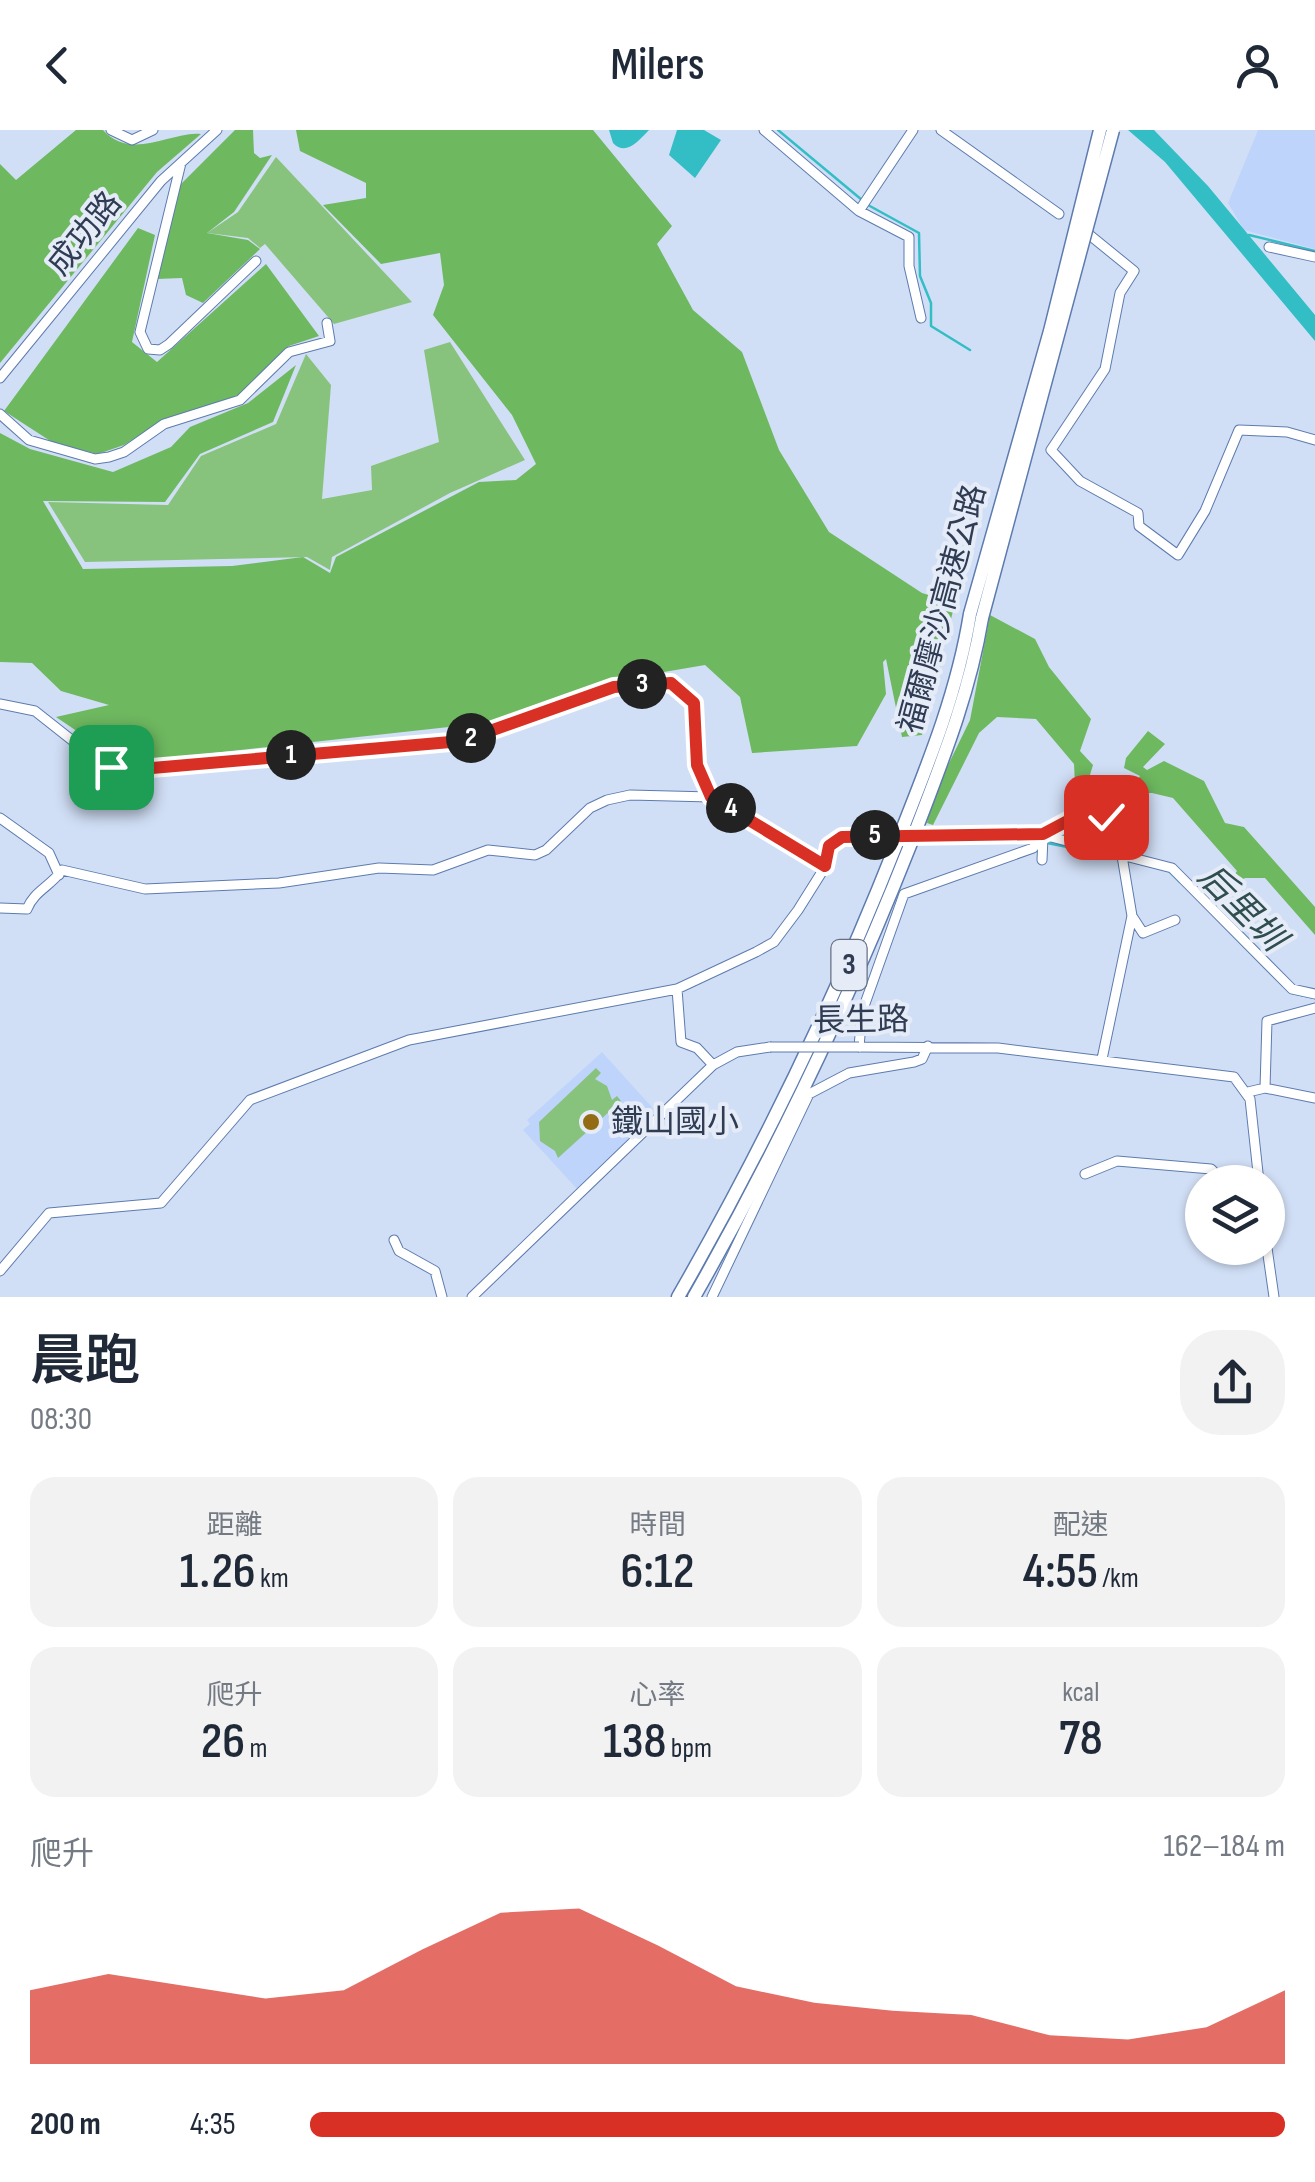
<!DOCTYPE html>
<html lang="zh-TW">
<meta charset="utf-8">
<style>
:root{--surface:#fff;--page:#f2f2f3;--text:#1f2937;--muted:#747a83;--accent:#d93025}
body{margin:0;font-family:"Sofia Sans Condensed","Noto Sans TC",sans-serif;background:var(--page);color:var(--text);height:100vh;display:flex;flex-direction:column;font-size:38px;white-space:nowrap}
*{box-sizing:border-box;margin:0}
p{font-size:32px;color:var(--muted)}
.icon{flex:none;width:55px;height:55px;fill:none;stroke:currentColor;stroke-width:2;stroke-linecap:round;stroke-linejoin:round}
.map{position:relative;height:1167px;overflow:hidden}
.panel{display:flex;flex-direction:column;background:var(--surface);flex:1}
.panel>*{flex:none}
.tools{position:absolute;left:1185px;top:1035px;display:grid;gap:20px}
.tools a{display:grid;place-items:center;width:100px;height:100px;border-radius:50%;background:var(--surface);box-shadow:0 2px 8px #0004;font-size:50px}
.pin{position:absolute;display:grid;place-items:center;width:85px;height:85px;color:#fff;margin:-42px;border-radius:20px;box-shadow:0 5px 15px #0006}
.km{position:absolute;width:50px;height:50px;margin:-25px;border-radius:50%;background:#222;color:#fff;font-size:28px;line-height:50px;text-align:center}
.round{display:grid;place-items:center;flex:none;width:105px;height:105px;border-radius:40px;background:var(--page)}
.head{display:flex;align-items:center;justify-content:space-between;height:170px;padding:0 30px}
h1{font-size:55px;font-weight:600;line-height:75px}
.figures{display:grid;grid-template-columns:repeat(3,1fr);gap:15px;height:170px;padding:10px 30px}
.figures div{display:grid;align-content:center;border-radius:25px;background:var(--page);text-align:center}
.figures b{font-size:50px;font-weight:600}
.figures small{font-size:28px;font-weight:400}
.figures p{font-size:28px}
.chart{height:280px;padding:20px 30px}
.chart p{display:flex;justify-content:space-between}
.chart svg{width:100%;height:180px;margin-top:10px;fill:var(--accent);opacity:.7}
ul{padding:0 30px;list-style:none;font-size:32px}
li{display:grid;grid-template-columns:160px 120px 1fr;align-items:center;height:75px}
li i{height:25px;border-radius:12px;background:var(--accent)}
header{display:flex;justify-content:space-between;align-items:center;height:130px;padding:0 30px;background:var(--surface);font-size:45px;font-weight:600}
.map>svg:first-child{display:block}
.built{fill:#bed4fa}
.green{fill:#88c37d}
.forest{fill:#6eb860}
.water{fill:#33bec6}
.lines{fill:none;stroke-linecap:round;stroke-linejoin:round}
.stream{stroke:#33bec6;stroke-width:2.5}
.minor-casing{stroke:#5d7bae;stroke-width:11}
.highway-casing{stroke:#5d7bae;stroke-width:15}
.minor{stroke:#fff;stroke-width:9}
.highway{stroke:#fff;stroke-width:12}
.minor-bridge-casing{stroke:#5d7bae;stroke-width:11;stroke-linecap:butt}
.highway-bridge-casing{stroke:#5d7bae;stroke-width:15;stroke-linecap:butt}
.minor-bridge{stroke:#fff;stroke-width:9}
.highway-bridge{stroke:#fff;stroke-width:12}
.route-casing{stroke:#fff;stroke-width:20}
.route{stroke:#d93025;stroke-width:12}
.poi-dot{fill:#936b14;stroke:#e5ecf7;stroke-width:4}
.labels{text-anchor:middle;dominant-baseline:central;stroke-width:8;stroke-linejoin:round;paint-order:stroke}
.shield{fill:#e5ecf7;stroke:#667184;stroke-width:2.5}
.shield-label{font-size:30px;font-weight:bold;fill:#2f3c53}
.street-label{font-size:32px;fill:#2f3c53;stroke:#e5ecf7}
.poi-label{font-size:32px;fill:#2f3c53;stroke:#e5ecf7;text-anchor:start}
.water-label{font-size:35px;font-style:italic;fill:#304d4f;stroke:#e5ecf7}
</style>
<header><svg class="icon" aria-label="back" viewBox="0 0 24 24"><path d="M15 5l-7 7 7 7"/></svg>Milers<svg class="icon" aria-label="person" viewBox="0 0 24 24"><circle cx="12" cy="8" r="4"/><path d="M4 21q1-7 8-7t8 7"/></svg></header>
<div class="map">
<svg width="1315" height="1167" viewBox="0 0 1315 1167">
<rect width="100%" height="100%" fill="#d1dff6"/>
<path class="built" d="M1258 0H1315V119L1244 100 1228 73Z
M602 922 660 986 578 1060 523 1000 530 994 527 990Z"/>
<path class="green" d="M276 27 412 172 334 194 265 114 260 118 248 108 207 103 238 82Z
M450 212 525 330 450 363 332 427 330 440 307 427 85 432 48 372 168 375 201 326 276 294 306 224 331 255 322 369 372 360 371 336 439 312 424 220Z
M596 938 601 943 595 949 607 956 612 970 617 966 621 971 558 1028 555 1021 540 1011 539 992Z"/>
<path class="forest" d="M76 0H103C131 32 174 0 201 4L157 42 0 233V34L16 50Z
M235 0H253L254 23 260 28 272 25 234 82 207 103 248 110 260 119 203 173 186 165 182 148 157 149 180 55Z
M296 0H593L672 96 657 114 693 180 742 222 779 320 829 402 922 463 955 473 922 605 902 607 886 529 883 532 886 564 857 616 752 623 740 567 705 535 617 550 485 593 124 633 56 587 109 575 61 561 32 533 0 532V303L30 319 113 342 171 317 190 297 248 273 296 235 273 292 200 324 165 372 43 371 83 439 232 436 303 427 330 443 336 427 479 352 516 350 536 334 512 285 433 185 444 155 440 123 381 134 323 75 366 68V53L300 21Z
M138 98 155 105 132 212 157 232 266 134 319 206 289 216 240 264 225 273 165 289 124 315 98 324 55 314 4 281Z
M990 485 1035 509 1049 537 1091 589 1080 621 1093 635 1086 658 1075 655 1074 634 1036 589 997 587 979 603 933 695 927 693 932 668 970 590Z
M1148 601 1165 614 1143 637 1147 640 1164 631 1204 651 1225 693 1244 697 1315 777V805L1265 748H1245L1219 768 1210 761 1214 749 1229 752 1237 741 1173 668 1152 663 1110 664 1109 658 1131 657 1140 646 1124 638 1126 628Z"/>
<path class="water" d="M609 0H649C639 10 626 27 613 13Z
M677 0H704L721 10 695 48 669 25Z
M1128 0H1154L1208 56 1315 185V211L1165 32Z"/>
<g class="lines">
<path class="stream" d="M778 0 862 70
M868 75 919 103 920 146 931 173V196L970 220
M1249 105 1315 121
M1047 713 1083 720
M1168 740 1180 752
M1292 863 1315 868"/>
<defs>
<path id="minor" d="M111 0 132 10 153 0
M764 0 859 81 913 0
M941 0 1059 84
M181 33 140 202 148 219 160 220 169 214 256 131
M859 81 909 107V136L921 188
M1086 102 1134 141 1120 163 1105 239 1051 320 1080 351 1138 383 1139 396 1178 425 1205 381 1239 300 1287 302 1315 310
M1269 117 1315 127
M0 248 161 51 217 0
M0 284 29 310 95 329 109 327 124 322 164 294 240 270 289 222 330 211 327 193
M0 574 35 581 97 630 129 640 461 611 614 557 671 553 695 573 697 635 711 667 825 737
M0 688 49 723 59 745
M1118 691C1088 681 1052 692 1033 718L904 764 862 882 859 917 998 918 1234 947 1250 969 1259 1052
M1042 730 1043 707
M0 778 27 779C34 761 51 756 62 740L145 759 279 753 379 738 433 740 488 720 535 725 546 720 590 678 607 670 630 665 711 667
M1132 786 1143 803 1175 790
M677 859 681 912 697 918 713 935
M1102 929 1132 786 1117 696 1121 670
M1265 958 1315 968
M1248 962 1265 958 1267 891 1315 878
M1085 1044 1117 1031 1211 1039 1224 1052 1258 1049
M394 1110 399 1121 435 1141 442 1167
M1267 1118 1274 1167
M0 1141 49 1083 161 1073 250 970 409 910 677 859 756 822 774 812 798 780 825 737 829 717 842 707 1043 705 1172 738 1292 859 1315 864
M472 1167 713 935 737 922 770 917
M712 1167 809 964 849 943 914 932 922 929 928 916"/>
<path id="highway" d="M678 1167C762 1021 834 872 896 715 926 639 957 565 970 484
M694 1167C777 1021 849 870 911 713 939 639 969 567 982 488"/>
</defs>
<use href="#minor" class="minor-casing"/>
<use href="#highway" class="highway-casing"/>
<use href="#minor" class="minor"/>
<use href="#highway" class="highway"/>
<defs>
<path id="minor-bridge" d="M770 917H859"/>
<path id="highway-bridge" d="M970 484 1050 201 1100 0
M982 488 1113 0"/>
</defs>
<use href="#minor-bridge" class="minor-bridge-casing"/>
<use href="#highway-bridge" class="highway-bridge-casing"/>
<use href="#minor-bridge" class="minor-bridge"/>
<use href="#highway-bridge" class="highway-bridge"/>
</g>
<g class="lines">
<defs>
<path id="route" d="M111 637 129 640 462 611 614 557 671 553 694 573 697 635 711 667 825 736 829 716 842 707 1043 704 1075 687H1106"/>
</defs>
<use href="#route" class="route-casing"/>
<use href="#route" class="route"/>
</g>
<circle class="poi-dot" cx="591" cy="992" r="10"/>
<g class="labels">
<rect class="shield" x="831.5" y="810" width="35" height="50" rx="8"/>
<g class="shield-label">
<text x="849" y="835">3</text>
</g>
<g class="street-label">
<text transform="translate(85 104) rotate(-51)">成功路</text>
<text transform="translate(943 479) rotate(-75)">福爾摩沙高速公路</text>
<text transform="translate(861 891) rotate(-1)">長生路</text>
</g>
<g class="poi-label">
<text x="611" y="992">鐵山國小</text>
</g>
<g class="water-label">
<text transform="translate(1241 778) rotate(45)">后里圳</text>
</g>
</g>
</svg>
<div class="tools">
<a><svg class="icon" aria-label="layers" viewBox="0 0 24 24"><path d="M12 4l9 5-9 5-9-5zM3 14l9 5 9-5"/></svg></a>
</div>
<div class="pin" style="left:111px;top:637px;background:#1e9e55"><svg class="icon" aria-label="arrive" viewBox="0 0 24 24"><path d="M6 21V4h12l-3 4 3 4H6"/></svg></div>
<div class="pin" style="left:1106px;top:687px;background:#d93025"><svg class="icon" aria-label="check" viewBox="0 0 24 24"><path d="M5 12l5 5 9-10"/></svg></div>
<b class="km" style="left:291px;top:625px">1</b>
<b class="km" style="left:471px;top:608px">2</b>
<b class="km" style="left:642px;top:554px">3</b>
<b class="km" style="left:731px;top:678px">4</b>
<b class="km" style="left:875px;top:705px">5</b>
</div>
<section class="panel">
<div class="head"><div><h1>晨跑</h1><p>08:30</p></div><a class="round"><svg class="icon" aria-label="share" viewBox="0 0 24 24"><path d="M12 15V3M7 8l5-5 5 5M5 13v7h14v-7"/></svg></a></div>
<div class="figures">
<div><p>距離</p><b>1.26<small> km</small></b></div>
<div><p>時間</p><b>6:12</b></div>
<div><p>配速</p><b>4:55<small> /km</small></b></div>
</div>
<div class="figures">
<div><p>爬升</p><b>26<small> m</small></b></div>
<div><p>心率</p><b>138<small> bpm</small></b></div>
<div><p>kcal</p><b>78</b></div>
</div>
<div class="chart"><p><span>爬升</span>162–184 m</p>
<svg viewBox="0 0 160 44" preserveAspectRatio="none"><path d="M0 44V26L10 22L20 25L30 28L40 26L50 16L60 7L70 6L80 15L90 25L100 29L110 31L120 32L130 37L140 38L150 35L160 26V44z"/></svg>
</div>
<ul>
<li><b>200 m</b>4:35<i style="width:100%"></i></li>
</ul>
</section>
